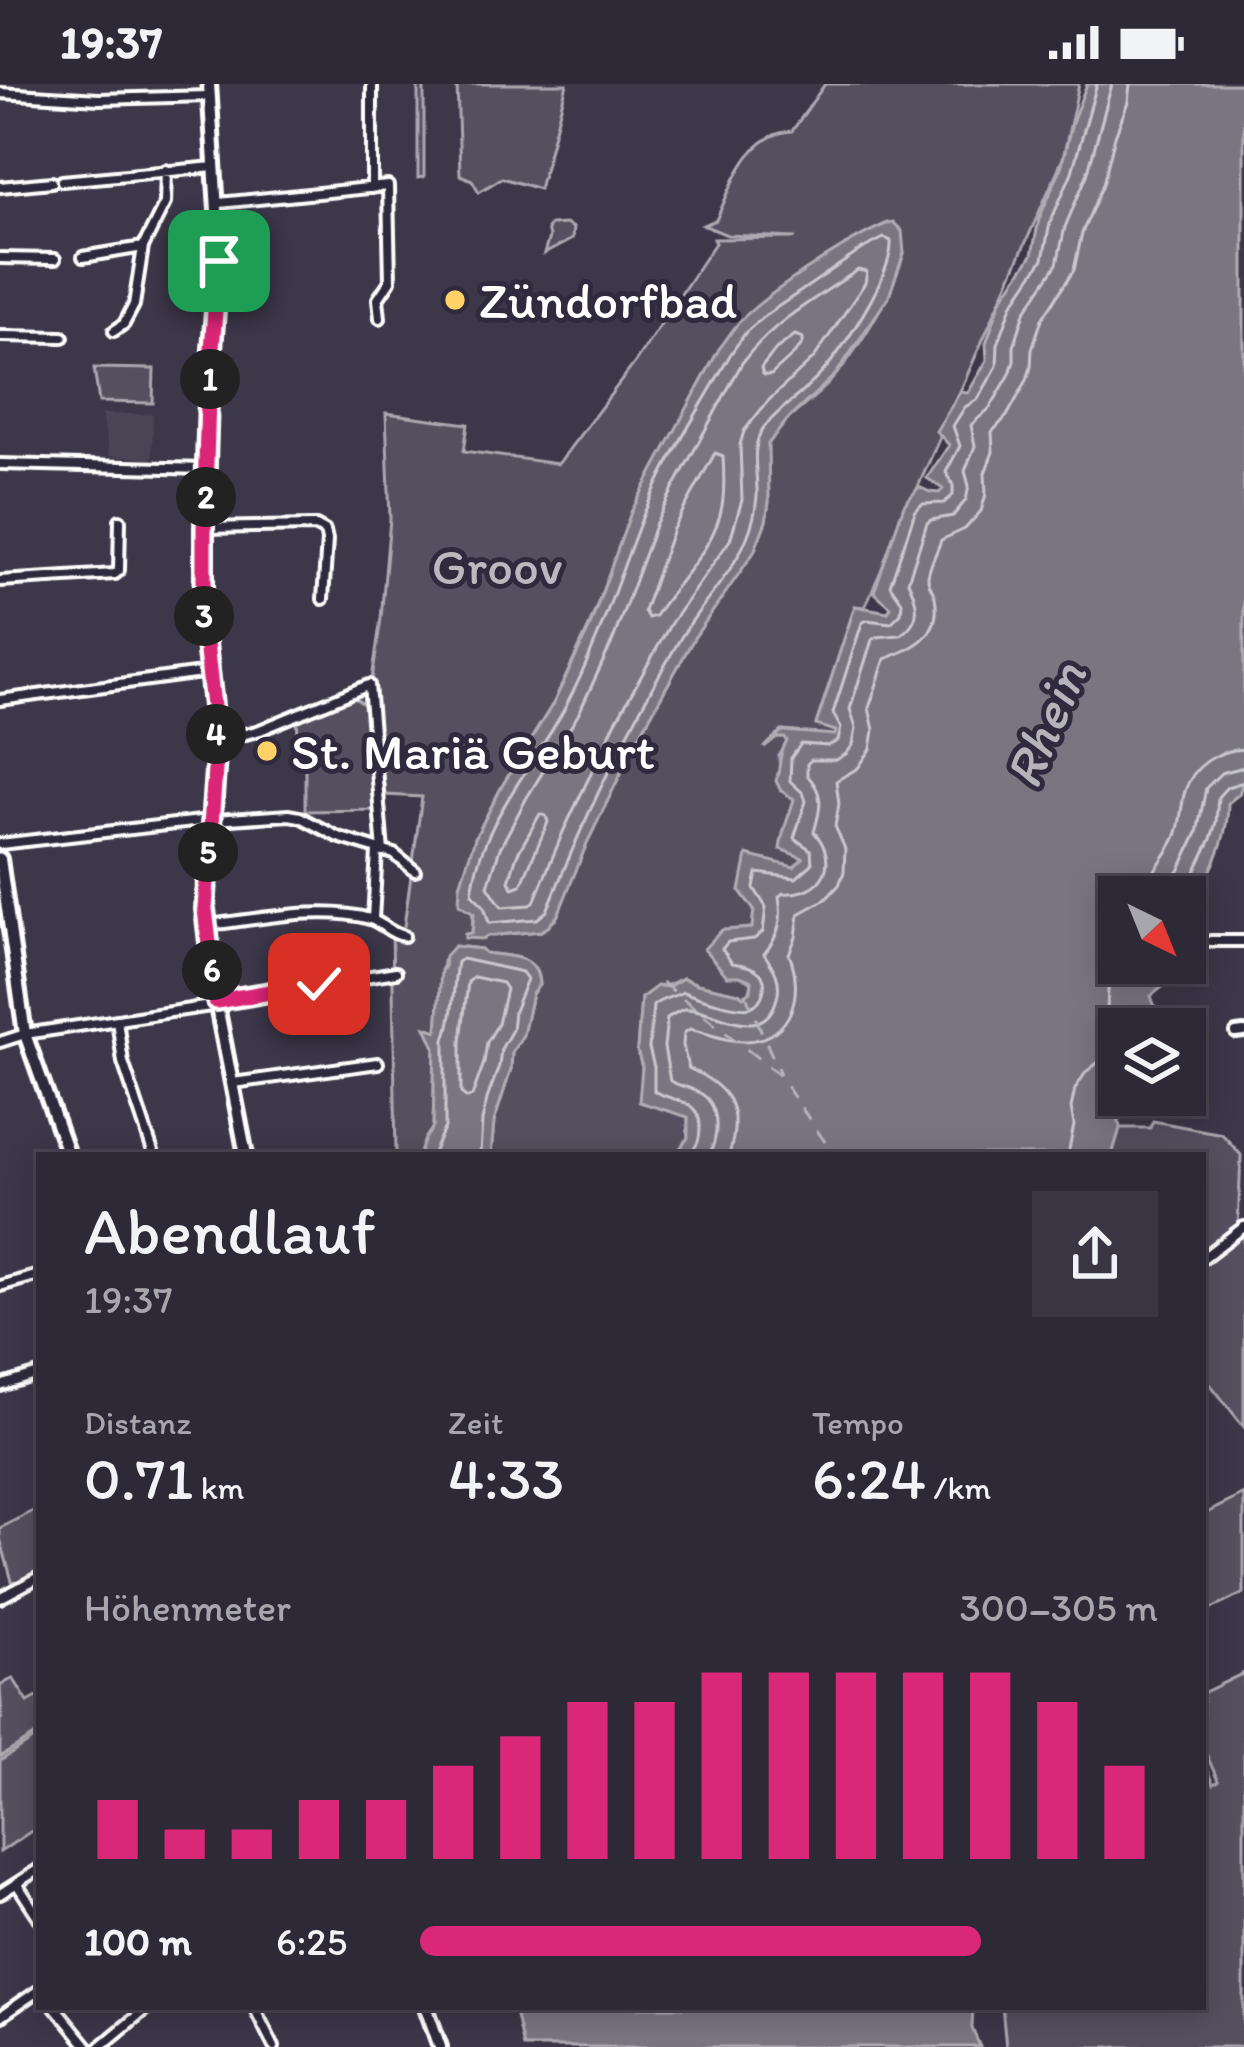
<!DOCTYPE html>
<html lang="de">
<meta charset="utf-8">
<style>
:root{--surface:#2d2937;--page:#393542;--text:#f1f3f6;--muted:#a7a6ad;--line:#484552;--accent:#db2777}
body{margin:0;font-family:Itim,sans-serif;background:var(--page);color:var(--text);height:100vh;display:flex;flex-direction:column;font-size:45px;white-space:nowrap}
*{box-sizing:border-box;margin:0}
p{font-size:39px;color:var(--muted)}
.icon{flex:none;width:66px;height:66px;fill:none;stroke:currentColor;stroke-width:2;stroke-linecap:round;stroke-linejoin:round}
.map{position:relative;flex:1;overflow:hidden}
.details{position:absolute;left:36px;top:1068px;width:1170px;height:858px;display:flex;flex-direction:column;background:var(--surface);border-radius:0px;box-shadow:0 6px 30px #0003,0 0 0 3px var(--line)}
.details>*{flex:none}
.needle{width:78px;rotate:137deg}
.buttons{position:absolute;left:1098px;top:792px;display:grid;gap:24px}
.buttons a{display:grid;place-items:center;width:108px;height:108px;border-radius:0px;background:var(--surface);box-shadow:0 6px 30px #0003,0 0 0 3px var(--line);font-size:60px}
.pin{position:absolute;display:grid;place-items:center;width:102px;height:102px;color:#fff;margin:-51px;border-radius:24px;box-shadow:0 6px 18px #0006}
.km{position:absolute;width:60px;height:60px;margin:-30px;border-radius:50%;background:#222;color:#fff;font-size:33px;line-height:60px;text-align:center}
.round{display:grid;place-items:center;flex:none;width:126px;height:126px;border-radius:0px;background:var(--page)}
.headline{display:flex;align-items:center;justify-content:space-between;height:204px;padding:0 48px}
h1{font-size:66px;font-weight:600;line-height:90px}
.figures{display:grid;grid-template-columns:repeat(3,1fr);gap:18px;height:204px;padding:12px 48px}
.figures div{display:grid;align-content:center}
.figures b{font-size:60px;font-weight:600}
.figures small{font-size:33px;font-weight:400}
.figures p{font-size:33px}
.chart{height:336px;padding:24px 48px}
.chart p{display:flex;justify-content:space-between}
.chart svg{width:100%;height:216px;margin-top:12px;stroke:var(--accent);stroke-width:6}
ul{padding:0 48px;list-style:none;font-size:39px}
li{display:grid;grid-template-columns:192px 144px 1fr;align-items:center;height:90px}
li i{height:30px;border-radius:15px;background:var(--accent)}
.status{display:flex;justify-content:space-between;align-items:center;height:84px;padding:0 60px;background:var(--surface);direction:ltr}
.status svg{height:33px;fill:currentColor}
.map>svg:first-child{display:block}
.built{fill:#494455}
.green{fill:#555060;stroke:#aaa8b0;stroke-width:3;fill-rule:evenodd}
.water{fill:#797682;stroke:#afadb4;stroke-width:3}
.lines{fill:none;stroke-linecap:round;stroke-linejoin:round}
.shore{stroke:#c9c8cd;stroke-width:3}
.ferry{stroke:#b5b4ba;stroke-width:3;stroke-dasharray:15 12;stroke-linecap:butt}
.street-casing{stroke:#fff;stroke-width:16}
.secondary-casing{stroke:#fff;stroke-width:20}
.street{stroke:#2f2a3d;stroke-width:8}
.secondary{stroke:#2f2a3d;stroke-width:10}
.route-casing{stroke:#fff;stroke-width:24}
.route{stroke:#db2777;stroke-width:15}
.poi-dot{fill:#ffd166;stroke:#2f2a3d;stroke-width:4.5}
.labels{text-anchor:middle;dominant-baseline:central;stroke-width:10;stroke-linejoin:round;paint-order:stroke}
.poi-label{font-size:51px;fill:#fff;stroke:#2f2a3d;text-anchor:start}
.park-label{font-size:51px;fill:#bbb9bf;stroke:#2f2a3d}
.water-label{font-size:54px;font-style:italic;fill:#b5b4ba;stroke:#2f2a3d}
</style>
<div class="status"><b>19:37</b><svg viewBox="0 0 49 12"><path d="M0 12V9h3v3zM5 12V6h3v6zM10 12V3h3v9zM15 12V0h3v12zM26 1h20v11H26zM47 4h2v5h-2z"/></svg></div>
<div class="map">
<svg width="1244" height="1963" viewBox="0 0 1244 1963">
<rect width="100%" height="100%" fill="#3c3749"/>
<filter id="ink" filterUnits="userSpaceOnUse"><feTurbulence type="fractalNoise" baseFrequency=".00833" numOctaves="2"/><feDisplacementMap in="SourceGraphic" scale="24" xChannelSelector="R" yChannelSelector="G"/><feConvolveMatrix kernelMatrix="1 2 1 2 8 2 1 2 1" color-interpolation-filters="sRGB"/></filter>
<g filter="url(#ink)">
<path class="built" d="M102 330H153L152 375 109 372Z"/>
<path class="green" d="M418 0H424V93L418 94Z
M457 0H567L539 105 502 94 479 108 472 96 460 91Z
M825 0H1079L1063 74 865 523 855 522 816 640 836 647 835 652 782 647 767 661 777 654H785L788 658 779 672 780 685 794 715 804 773 754 826 752 844 722 847 740 892 752 898 749 911 743 913 739 909 697 900 683 894 641 914 637 966 642 983V995L688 1033V1054L675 1071H491L494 1038 511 985 512 968 523 951 532 910 539 901C538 870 511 873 485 869L481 865 455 862 443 877 437 948 428 944 435 963 433 1043 419 1071H396L392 847 403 849 422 713 385 711 372 595 381 534 390 435 386 329 468 340 464 367 558 380 634 280 715 159 713 155 796 154 727 151 703 141 716 136C733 100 747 50 792 47ZM887 139 904 169C893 209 857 269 828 300 808 321 782 335 767 360L769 418 766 437 754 468 694 554 639 652 587 759 556 835 541 847 487 852 482 855 466 850H472L475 754 502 702 554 618 588 545 632 428 719 265 756 223 858 154Z
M565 140 573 144 572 155 544 170 549 153 547 145 550 141Z
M94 284 154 285 153 319 99 318Z
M350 611 368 623 379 726 305 727V671L299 669 297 633Z
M1153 1037 1222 1050 1241 1071 1238 1143 1203 1170V1071H1112L1120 1044H1150Z
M1244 1150V1343L1203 1291V1182Z
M1244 1410V1509L1203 1529V1431Z
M39 1424V1488L19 1498 12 1497 0 1454V1444Z
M1244 1589V1963H1006L1002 1923H1203V1677L1213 1700 1218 1697 1203 1662V1609Z
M13 1594 28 1618 39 1612V1649L0 1673V1636L2 1634 0 1602Z
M39 1652V1742L0 1768V1677Z"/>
<path class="water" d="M1087 0H1244V695L1239 710 1228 719C1228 748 1217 779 1201 803 1198 808 1191 811 1188 817 1187 821 1188 836 1185 845V813H1119V879H1173L1166 900 1151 912 1155 923 1150 945H1119V1011H1128L1116 1023 1120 1044 1112 1071H675L688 1054V1033L639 1018 642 983 637 966 641 914 657 902 668 903 683 894 697 900 739 909 743 913 751 907 752 897 740 892H727L704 865 722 846 752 844 754 826 740 807 747 771 794 783 803 774 780 765C782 746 790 730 794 715L781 707 776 697C782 679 777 675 787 657L785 654H777L764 664 782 647 835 651 836 647 816 641 855 522 888 528 891 523 874 508 904 421 919 403 930 408 939 409 943 405 927 394 949 361 936 347 960 308 968 309 987 276 986 259 1001 216 1032 171 1039 135 1061 84 1072 38Z
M893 138 902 147 904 169 889 212 836 290 788 335 768 360 769 418 766 437 754 468 694 554 639 652 587 759 558 831 548 843 541 847 487 852 482 855 465 854V850L472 849 474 829 459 820 460 801 475 754 502 702 554 618 589 545 631 428 719 265C727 255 733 244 742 235 767 210 860 147 893 138Z
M454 862 481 865 485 869C511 873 538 870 539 901L532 910 523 951 512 968 511 985 494 1038 491 1071H419L425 1055 433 1043 435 963 426 943 437 947 441 886 444 884 445 872Z
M514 1923H973L972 1944 980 1963H523Z"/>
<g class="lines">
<path class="shore" d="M884 154 891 157C893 191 842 267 819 292 802 310 781 323 765 342 749 361 758 389 757 412 756 428 752 442 746 456 730 493 700 521 680 555 628 643 584 733 547 827L537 835 489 839 484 822 472 810C479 740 534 682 566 622 598 561 617 497 642 434 665 378 700 325 730 271L746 248 763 233 864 164Z
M858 186 867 188 865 199 814 274 768 317 744 347 740 361 742 416 730 456 671 539 615 639 563 748 534 818 530 821 502 823 488 802 500 764 526 715 578 631 613 556 656 439 673 405 742 279C772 238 816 214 858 186Z
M795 251 803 254V259L794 270 771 291H763L761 284 776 265Z
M715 369 723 372C724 389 725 406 722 422 715 464 677 497 655 532L648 534 644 527 673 445Z
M540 730 546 732 548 738 521 801 513 804 509 797 517 771Z
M1143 813C1148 790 1165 775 1175 754 1182 738 1180 724 1185 707 1193 681 1218 666 1244 665
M1161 813 1169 797 1179 787 1197 749 1206 704 1221 689 1244 683
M1177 813 1190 798 1211 755 1216 738 1218 713 1227 703 1244 698
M474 893 502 899 506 905 498 940 487 958 484 979 472 1012 467 1014 461 1009V957L468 898Z
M432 1071 445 1043V955C454 931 453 902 457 878L462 875 522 888 527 895 514 927 512 946 501 965 499 982 487 1015 482 1037 480 1071
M689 1071C698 1061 700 1056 700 1042 700 1015 672 1018 654 1007V983L649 964 653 922C659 915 674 913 683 908 696 913 740 927 751 923 763 918 769 899 760 889 753 882 741 880 732 879L722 865 728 858 754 855 763 848 766 823 754 804 757 789 796 794 812 780 811 766 794 754 806 717 803 709 790 697 791 674 801 660 828 662 838 657 841 644 833 629 862 539 867 536 891 539 901 529 902 518 890 501 915 428 922 420 944 419 953 411V401L946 388 960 362 953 342 965 323 978 315 997 282 998 260 1012 221 1043 175 1050 139 1072 88 1097 0
M709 1071C719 1052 721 1019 698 1008 689 1003 679 1002 670 997L664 963 667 934C669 933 680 926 684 925 713 922 763 965 777 914 782 896 774 884 764 870 779 852 783 836 779 813L783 809C823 812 841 778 814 748 821 724 825 710 807 691V680L811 676H836L846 670 853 661 856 644 850 625 872 556 876 553 900 551C923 536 918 518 908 497L927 439 931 436 953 432 966 416 969 402 965 387 975 362 971 341 990 324 1010 290 1014 277V262L1025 228 1057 180 1065 143 1087 91 1112 0
M729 1071C743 1024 730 1003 688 984L683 961 684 949 690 945C707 949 728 958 746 957 794 955 804 906 789 870L796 853 799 830 826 815 839 801 844 788 845 765 835 742 839 720 836 697 858 684 871 665 874 646 869 624 885 575C913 564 943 552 935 513 933 506 928 501 928 494 928 484 938 466 941 456L965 445 981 427 986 410 985 389 993 368 992 348 1007 332 1027 296 1031 283 1032 265 1042 235 1074 186 1082 149 1103 100 1115 52 1128 18 1130 0
M1068 1071 1074 1041 1071 1024 1075 1005 1086 988 1111 968C1107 953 1107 943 1107 927 1108 907 1106 896 1120 879"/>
<path class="ferry" d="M662 898 778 990 834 1071
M745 909 780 990"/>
<defs>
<path id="street" d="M372 0V104
M0 9 99 15 209 12
M62 97 214 83
M0 103 52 98
M219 119 388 102 390 197 378 215 380 234
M83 173 143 163
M0 174 55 175
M114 247 124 240 134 221 143 163 165 119 166 86
M0 252 63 253
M0 380 207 385
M204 444 316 442 325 447 327 456 323 515
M0 497 115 490 119 486 120 436
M0 616 209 588
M217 658 260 646 369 601 383 768
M0 760 201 737 289 731 300 733 338 753 394 770 415 787
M373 835 377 767
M207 841C255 836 323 821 370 835 383 839 390 850 404 852
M1211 857H1244
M216 917 396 888
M117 936 123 978 154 1071
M1236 949 1244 948
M0 958 25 950 217 921
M233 999 378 979
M1203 1174 1244 1143
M0 1202 39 1191
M0 1302 39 1290
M0 1514 39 1493
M17 1800 39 1834
M0 1810 39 1785
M55 1923 88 1963
M254 1923 274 1963
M0 1933 39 1906
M100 1963 148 1923"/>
<path id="secondary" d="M209 0 219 158 208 315 204 444V541L217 658 205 825 216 917 246 1071
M0 775 25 950 68 1071
M426 1923 440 1963"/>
</defs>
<use href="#street" class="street-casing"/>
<use href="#secondary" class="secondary-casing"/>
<use href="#street" class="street"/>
<use href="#secondary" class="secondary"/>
</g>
</g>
<g class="lines" filter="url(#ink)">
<defs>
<path id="route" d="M219 177 208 315 204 444V541L217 658 205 825 216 917 319 900"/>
</defs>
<use href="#route" class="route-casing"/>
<use href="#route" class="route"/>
</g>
<g class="poi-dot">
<circle cx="455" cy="216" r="12"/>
<circle cx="267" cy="667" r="12"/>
</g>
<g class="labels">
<g class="poi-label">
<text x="479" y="216">Zündorfbad</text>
<text x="291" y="667">St. Mariä Geburt</text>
</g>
<g class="park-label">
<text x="497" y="482">Groov</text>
</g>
<g class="water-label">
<text transform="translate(1045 641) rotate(-67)">Rhein</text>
</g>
</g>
</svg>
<div class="buttons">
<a><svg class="needle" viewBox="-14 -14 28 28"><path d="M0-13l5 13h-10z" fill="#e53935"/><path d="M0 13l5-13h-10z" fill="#a7a6ad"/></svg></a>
<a><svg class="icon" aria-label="layers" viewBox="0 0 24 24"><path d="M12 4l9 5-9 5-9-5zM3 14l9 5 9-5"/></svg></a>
</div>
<div class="pin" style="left:219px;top:177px;background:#1e9e55"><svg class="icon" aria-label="arrive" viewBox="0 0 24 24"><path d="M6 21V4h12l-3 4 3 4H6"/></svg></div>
<div class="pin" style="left:319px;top:900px;background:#d93025"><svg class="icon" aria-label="check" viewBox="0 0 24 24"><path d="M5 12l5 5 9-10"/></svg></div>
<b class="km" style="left:210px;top:295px">1</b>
<b class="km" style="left:206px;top:413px">2</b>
<b class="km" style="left:204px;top:532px">3</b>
<b class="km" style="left:216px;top:650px">4</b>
<b class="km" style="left:208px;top:768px">5</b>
<b class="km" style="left:212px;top:886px">6</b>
<section class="details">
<div class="headline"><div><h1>Abendlauf</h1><p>19:37</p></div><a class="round"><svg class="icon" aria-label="share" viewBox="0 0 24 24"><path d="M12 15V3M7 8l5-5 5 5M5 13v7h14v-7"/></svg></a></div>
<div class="figures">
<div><p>Distanz</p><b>0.71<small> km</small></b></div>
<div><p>Zeit</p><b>4:33</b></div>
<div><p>Tempo</p><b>6:24<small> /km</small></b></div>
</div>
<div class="chart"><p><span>Höhenmeter</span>300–305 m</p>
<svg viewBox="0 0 160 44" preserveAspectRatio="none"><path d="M5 44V32M15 44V38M25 44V38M35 44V32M45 44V32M55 44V25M65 44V19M75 44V12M85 44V12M95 44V6M105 44V6M115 44V6M125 44V6M135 44V6M145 44V12M155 44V25"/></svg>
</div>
<ul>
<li><b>100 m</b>6:25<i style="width:76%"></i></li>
</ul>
</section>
</div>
